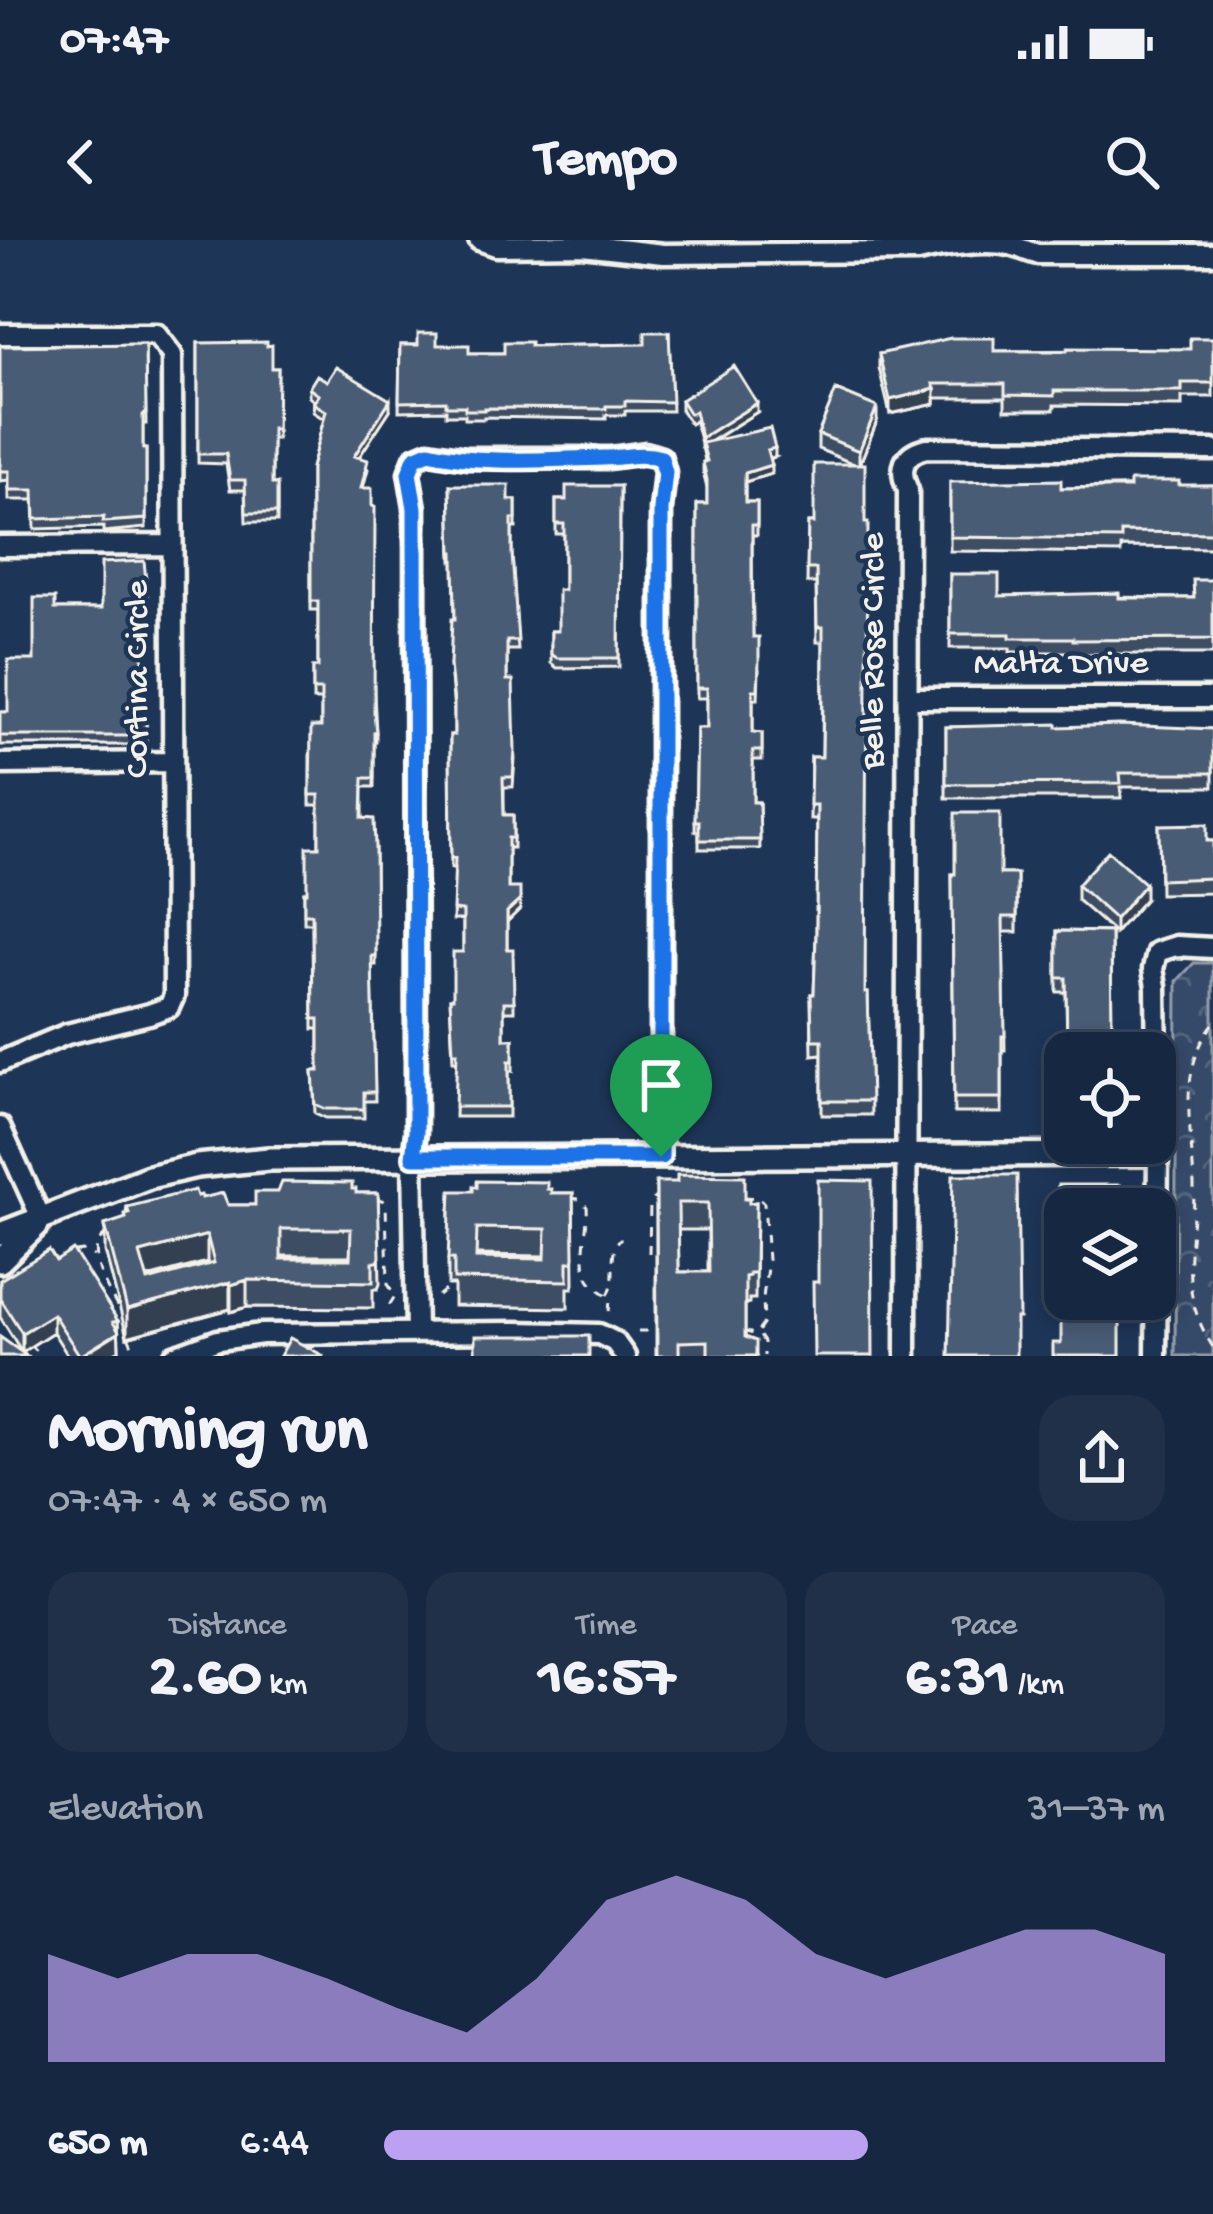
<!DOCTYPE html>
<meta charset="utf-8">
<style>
:root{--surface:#162841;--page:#1f3048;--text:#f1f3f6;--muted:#9ea6b1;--line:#35445a;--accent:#bca0f2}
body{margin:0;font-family:"Gochi Hand",sans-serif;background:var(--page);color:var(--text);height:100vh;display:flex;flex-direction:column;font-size:45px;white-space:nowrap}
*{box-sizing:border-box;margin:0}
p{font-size:39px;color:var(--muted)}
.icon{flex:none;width:66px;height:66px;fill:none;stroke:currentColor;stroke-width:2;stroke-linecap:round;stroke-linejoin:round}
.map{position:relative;height:1116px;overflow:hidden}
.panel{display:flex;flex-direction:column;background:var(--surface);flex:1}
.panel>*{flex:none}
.buttons{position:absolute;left:1044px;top:792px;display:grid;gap:24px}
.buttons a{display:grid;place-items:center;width:132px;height:132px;border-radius:24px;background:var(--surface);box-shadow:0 6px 18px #0003,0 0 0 3px var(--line);font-size:60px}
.pin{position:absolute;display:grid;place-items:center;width:102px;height:102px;color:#fff;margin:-123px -51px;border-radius:50% 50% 50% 0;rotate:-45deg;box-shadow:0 0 12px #0007}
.pin .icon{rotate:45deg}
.round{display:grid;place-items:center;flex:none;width:126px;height:126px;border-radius:36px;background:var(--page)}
.headline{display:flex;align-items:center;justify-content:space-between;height:204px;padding:0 48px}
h1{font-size:66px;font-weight:700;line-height:90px}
.metrics{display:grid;grid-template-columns:repeat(3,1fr);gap:18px;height:204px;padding:12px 48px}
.metrics div{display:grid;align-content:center;border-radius:30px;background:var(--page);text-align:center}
.metrics b{font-size:60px;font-weight:700}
.metrics small{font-size:33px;font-weight:400}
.metrics p{font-size:33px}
.chart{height:336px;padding:24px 48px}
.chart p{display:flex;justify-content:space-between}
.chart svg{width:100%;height:216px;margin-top:12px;fill:var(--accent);opacity:.7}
ul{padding:0 48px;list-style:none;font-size:39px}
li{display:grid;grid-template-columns:192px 144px 1fr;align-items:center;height:90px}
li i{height:30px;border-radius:15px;background:var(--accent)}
.status{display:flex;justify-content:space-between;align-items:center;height:84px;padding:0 60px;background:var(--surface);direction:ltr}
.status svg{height:33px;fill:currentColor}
header{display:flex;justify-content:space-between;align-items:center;height:156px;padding:0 48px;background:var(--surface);font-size:54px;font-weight:700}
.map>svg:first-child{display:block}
.park{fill:url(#park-crowns);stroke:#949ea8;stroke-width:3}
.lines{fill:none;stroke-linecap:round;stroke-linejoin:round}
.minor-casing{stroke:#f4f1e8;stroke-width:27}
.tertiary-casing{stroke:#f4f1e8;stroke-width:30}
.path{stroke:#f4f1e8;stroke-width:3;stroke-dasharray:9 9;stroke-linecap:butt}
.minor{stroke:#1d3557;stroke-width:18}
.tertiary{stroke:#1d3557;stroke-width:21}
.wall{fill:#3e4e64;stroke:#f4f1e8;stroke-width:3;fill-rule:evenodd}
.shaded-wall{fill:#324051;stroke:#f4f1e8;stroke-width:3}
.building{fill:#485b74;stroke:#f4f1e8;stroke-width:3;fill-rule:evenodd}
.route-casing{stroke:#fff;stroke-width:24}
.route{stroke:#1a73e8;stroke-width:15}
.labels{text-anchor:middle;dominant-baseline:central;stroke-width:9;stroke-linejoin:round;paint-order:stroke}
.street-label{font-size:36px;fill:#f4f1e8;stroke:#1d3557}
</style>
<div class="status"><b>07:47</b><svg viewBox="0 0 49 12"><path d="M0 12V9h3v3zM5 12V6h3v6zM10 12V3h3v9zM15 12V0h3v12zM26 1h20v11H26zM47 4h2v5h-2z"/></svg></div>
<header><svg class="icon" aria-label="back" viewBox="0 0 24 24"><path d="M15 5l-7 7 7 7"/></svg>Tempo<svg class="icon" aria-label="search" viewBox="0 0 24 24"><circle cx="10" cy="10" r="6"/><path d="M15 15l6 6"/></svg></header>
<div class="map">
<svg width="1213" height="1116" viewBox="0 0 1213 1116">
<defs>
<pattern id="park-crowns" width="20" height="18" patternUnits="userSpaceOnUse" patternTransform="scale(3)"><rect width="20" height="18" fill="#354a67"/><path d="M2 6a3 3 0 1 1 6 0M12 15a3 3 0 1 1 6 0" fill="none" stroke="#53657d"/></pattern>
</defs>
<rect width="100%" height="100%" fill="#1d3557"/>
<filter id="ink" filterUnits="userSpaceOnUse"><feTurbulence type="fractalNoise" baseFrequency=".00833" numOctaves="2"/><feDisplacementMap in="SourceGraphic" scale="24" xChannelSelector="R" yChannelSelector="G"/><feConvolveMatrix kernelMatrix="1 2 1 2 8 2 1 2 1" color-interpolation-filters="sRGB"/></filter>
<g filter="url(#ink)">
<path class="park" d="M1194 723H1213V1116H1175L1177 741Z"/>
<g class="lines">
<defs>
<path id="minor" d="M479 0 496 6 582 5 663 14 918 12C942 6 985 0 1009 5 1020 7 1027 12 1038 14H1213
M0 94H156L172 115 174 756 169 767 149 774 67 794 0 822
M0 306 172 305
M908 458H1213
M0 524 172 522
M0 887 42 980
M416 1093 413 917 416 892 415 268 409 233 415 218 429 212 467 218H610L645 213 661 218 665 232 661 270V917
M174 1116 218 1100 262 1094 516 1092 599 1094 615 1102 625 1116
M906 1116 908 250C898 229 903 213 927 208L1213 210
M1156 1116 1158 914 1156 747 1153 729 1157 712 1176 706 1213 708"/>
<path id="tertiary" d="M0 994 149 937 197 926 269 919 1158 914
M0 1021 37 985"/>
</defs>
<use href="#minor" class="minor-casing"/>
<use href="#tertiary" class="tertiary-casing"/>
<path class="path" d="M1213 784C1176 833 1192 889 1194 945 1195 1007 1175 1048 1213 1107
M743 957 759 958 764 963 768 1020 763 1058 764 1083 757 1093
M570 958 580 959 587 967C589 990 575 1027 594 1045 599 1050 605 1053 610 1058L609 1073
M376 959 383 960 386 963 388 1044 395 1056 390 1064 392 1065
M450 977V962L453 958
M106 994 97 1003C93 1030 110 1052 122 1076
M75 1012 83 1011 94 1016
M649 1013 650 965 655 957
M608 1055C619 1037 606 1013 621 998
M438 1056 450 1046
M638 1091H655
M743 1091 760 1096 764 1102V1116
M128 1096 135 1112
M29 1104 39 1114"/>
<use href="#minor" class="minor"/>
<use href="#tertiary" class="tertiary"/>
</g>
<path class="wall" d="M669 92 672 171H625V175H606V179L484 177V179H465V175H446V170L399 171 400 105H437L469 113H504L530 106 645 104Z
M1213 98V157H1182V166L1054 165V170H1005V158H935V164L890 174 879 128V114L994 111 1190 109Z
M198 103 272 128H278L277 199H272V244H277V282H246L245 250H230L226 224 198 223Z
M145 104 146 184H143V209H146V288L103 292V287L35 289 34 260H9V240L0 241V106Z
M327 141 390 170 359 217 368 229 363 248 376 492V501H374V547H363V578L375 607 376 725H372L375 861H364V878H326L315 873 313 831H319V789H313L312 683H304V652H307L319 607V565H310V515L321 487V460H313V427H318V370H311V228L324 179 313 172 314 161 309 157V148Z
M681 160 757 172 713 200 775 217 769 219 771 234 745 242V262H757V295H752L753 397 759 430 758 459H753V492L762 493V520H753V562H759L760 609H699V591H695L697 488H707V458H697V264H707V249L703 231V222L705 221 702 207 695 181 690 184 681 170Z
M877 181 860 224 865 753H868L871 875H822V814L812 815 811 754H814L816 696 817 579H810L811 517H822L823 402H817L816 343H807L808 283H814L854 224 818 209V194Z
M950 242 1061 248 1213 245V308L1121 307V313L950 311Z
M450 245 509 260H516V288H512V314L518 410H507V440L515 519 513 547H504V575H513V608H508V648L520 669 507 682V709L514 762V771H504V799H513V831H509V877H455L457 821H453L450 758H453L463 712V680H453L455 628H451L450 495H454V472L450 425 455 379 454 321H452Z
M620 246 619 427 557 428 551 423V391H558L564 350V294H556V260H566Z
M950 334 999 356 1194 358 1213 340V414H1073V412H1010V408H950Z
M147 350 146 401H143V426H146V505H0V472H8L34 420 55 369H101Z
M946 487 1213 489V547H1121V558H946Z
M1159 585 1207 601H1213V653L1160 654Z
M952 634H1017V692H1003L1005 810H1002V873H954Z
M1077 645 1145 659 1115 693 1077 660Z
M1057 691 1111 692 1112 813H1065V873H1052L1053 811 1067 812 1066 752H1057Z
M656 942 745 959 749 963 756 962 755 1059H749V1063L745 1064V1097L756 1116H656ZM678 990H708V1032H679Z
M477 947 547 949 551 953H573L574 1044 573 1048H568V1068L454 1066V1045H448V1019L473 951ZM477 1015 545 1016V1019L477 1018Z
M352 949 356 953H378L380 1044 378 1049H373V1068L247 1067 231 1072 230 1069 127 1097 105 1011V985L125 979 127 967 197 956 228 965H255L278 952ZM281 1016H350V1019H281ZM207 1022 208 1025 148 1041 147 1038Z
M56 1021 118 1081 119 1110 110 1116H68L53 1092 22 1112 0 1077V1040Z"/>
<path class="shaded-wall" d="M935 149V164L890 174V160Z
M390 160V170L354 225V216Z
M757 163V172L701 207V198Z
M877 167V181L859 226V211Z
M775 208V217L767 219V210Z
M771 225V234L745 242V233Z
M1145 644V659L1115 693V679Z
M520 660V669L507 682V672Z
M207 995V1022L140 1040V1013Z
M247 1040V1067L231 1072V1045Z
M230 1042V1069L127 1097V1070Z
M53 1074V1092L22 1112V1093Z
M118 1081 119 1110 110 1116H80L113 1082Z"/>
<path class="building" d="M645 92H669L672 162 625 161V166H606V169L484 168V170H465V166H446V161L399 162 400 105H418V93H437V105H469V113H504V102H530V106L645 104Z
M951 98H994V111H1067L1068 108 1190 109V98H1213V143H1182V151H1054V156L1005 155V144H933L935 149 890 160 879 114Z
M267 102V106L272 105V128H278L277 189H272V244H277V273H246L245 240H230L226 214H198V103Z
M145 104 146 174 143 175V209H146V279L103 282 104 277 35 279 34 250H9V231H0V106Z
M734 126 757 163 701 198 695 171 690 174 681 160Z
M336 127 390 160 354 216 368 220 361 248H372V266L375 267 374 472 376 492H374V538H363L362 578 374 579 375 607 376 716H372L375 852H364V869H326L315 864 313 831H319V779H313L312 674H304V652H307V607H319V555H310L311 487H321V450H313V427H318V361H311V228L326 171 313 163 319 155 309 148 317 135 327 141Z
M836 150 877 167 859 211 818 194Z
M770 188 775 208 767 210 771 225 745 233V262H757V285H752V337L753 397H759V420L758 450H753V492L762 493V511H753V562H759L760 600H699V581H695L697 488H707V448H697V264H707V240L703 222 707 221 702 203Z
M814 224H865V283H868L865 753H868L871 861H822V800H812L811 754H814L816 696 817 565H810L811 517H822L823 458V387H817L816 329H807L808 283H814Z
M1061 240V248H1130V241H1179V245H1213V293L1121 292V299L950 297V242Z
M450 245H509V260H516V279H512V314L518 401H507V440H513L515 510 513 537H503L504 575H513V598H508V648H520V660L507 672V709H513L514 762H504V799H513V821H509V867H455L457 812H453L450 758H453V712H463V671L453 670 455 618H451L450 495H454V463L450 425 452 379H455L454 312H452Z
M566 246H620L619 418H557L551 414V391H558V350H564V284H556V260H566Z
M144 321 147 350 146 391H143V426H146V496H0V472H8V420H34V358H55V369H101V323Z
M950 334H999V356L1119 353V358H1194L1193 340H1213V399L1073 400V398H1010V394H950Z
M1057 484V487L1119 485 1213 489V533H1120L1121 543 946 544V487Z
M955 573H1000V634H1017V677H1003L1005 796H1002V858H954L952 634H955Z
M1207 584V601H1213V638L1160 640 1159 585Z
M1108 611 1145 644 1115 679 1077 645Z
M1057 691 1111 692 1112 802H1108V813H1065V859L1052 858 1053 811 1067 812 1066 738H1057Z
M677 935 745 936V959H749V963L756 962 755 1033H749V1036L745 1037V1097L756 1101V1116H708V1101L679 1102V1116H657L656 942H677ZM678 963H708L709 1032H679Z
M953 935H1017L1019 1078H1016V1116H949Z
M818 940 872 941 873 1116H814L813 1042H818Z
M477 941 547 942V949H551V953H573L574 1017 573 1022H568V1041L454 1039V1019H448L451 951H473V946L477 947ZM477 988 546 989 545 1019 476 1018Z
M282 942 352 943V949H356V953H378L380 1017 378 1022H373V1042L247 1040 231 1045 230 1042 127 1070 105 985 126 978 125 974 129 973 127 967 195 950 197 956 201 955 202 958 223 953 228 965H255V952H278ZM281 989H351L350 1019H281ZM207 995 214 1023 148 1041 140 1013Z
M1058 945H1120V969H1065V1059H1120V1116H1053V1103H1061V1036H1057Z
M49 1010 56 1021 73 1010 118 1081 113 1082 119 1092 80 1116 53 1074 22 1093 0 1058V1040Z
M475 1096H589V1116H470L475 1115Z
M0 1097 27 1116H0Z
M290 1098 324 1116H280Z"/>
</g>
<g class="lines" filter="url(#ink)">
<defs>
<path id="route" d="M429 212C482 225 548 219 603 218 624 218 641 212 661 218L665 232 661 270V917H413L416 892 415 268 409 233 415 218Z"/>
</defs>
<use href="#route" class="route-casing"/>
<use href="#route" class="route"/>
</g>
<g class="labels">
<g class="street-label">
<text transform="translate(875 411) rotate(-90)">Belle Rose Circle</text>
<text x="1061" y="425">Malta Drive</text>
<text transform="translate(139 439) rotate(-90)">Cortina Circle</text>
</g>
</g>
</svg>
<div class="buttons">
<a><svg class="icon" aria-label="locate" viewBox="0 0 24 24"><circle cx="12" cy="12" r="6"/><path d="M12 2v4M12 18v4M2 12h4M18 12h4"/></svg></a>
<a><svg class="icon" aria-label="layers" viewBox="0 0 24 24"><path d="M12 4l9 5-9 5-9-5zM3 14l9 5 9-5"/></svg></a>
</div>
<div class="pin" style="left:661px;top:917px;background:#1e9e55"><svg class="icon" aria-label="arrive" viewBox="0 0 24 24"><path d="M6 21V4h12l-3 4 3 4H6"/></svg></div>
</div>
<section class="panel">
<div class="headline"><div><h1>Morning run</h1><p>07:47 · 4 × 650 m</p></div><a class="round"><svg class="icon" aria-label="share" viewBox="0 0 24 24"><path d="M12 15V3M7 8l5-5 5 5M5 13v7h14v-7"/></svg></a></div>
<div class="metrics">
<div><p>Distance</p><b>2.60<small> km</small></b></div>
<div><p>Time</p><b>16:57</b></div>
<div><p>Pace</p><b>6:31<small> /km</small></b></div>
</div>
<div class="chart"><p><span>Elevation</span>31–37 m</p>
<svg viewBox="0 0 160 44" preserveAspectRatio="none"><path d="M0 44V22L10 27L20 22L30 22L40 27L50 33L60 38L70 27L80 11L90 6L100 11L110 22L120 27L130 22L140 17L150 17L160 22V44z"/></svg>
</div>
<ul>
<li><b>650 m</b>6:44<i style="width:62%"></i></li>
</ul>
</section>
